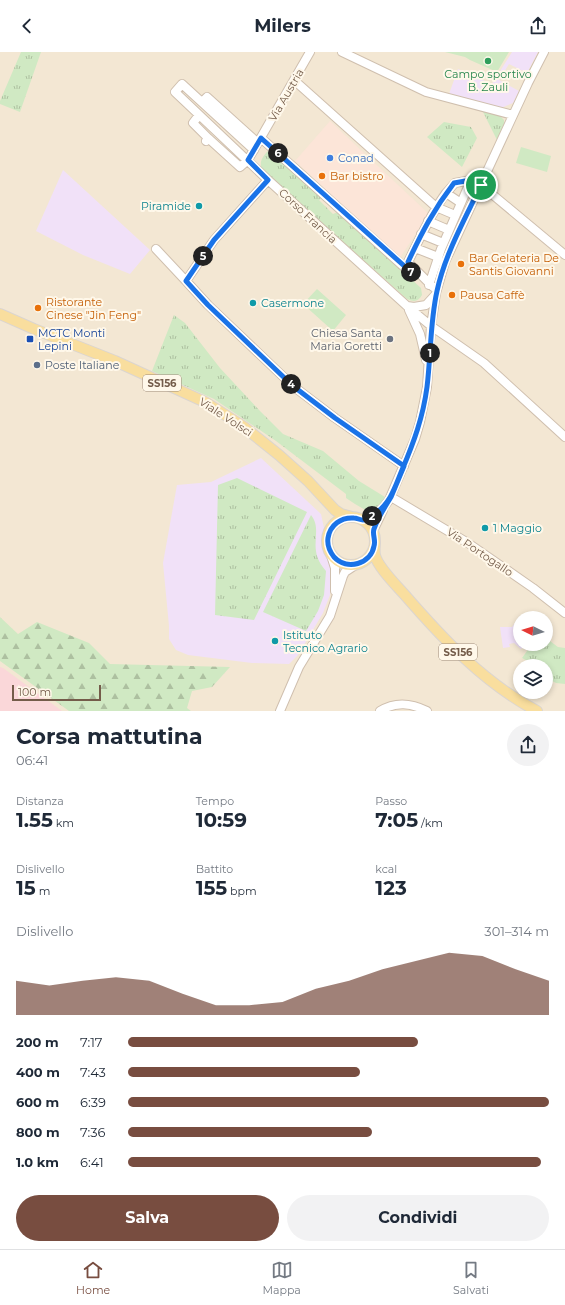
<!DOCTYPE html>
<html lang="it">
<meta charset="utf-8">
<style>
:root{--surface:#fff;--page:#f2f2f3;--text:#1f2937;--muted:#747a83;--line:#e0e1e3;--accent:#784d40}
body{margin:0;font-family:Montserrat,sans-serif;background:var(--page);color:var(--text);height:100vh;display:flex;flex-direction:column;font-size:15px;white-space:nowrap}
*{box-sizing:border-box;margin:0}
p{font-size:13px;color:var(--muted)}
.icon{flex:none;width:22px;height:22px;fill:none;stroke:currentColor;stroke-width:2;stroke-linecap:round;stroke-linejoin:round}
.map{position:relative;height:659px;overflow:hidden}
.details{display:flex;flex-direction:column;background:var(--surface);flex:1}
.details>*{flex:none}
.needle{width:26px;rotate:275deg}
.fabs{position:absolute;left:513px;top:559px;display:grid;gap:8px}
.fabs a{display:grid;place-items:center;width:40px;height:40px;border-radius:50%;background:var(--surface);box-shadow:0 2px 6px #0003;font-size:20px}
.scale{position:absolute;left:12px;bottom:10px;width:89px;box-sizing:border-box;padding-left:4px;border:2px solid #745c4a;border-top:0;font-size:11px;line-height:14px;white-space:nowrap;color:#745c4a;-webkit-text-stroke:3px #fff8ea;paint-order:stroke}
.pin{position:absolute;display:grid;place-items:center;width:34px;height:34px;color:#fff;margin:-17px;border:2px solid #fff;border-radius:50%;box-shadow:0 1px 4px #0007}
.km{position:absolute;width:20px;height:20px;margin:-10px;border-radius:50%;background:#222;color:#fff;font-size:11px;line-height:20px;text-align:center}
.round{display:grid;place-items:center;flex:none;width:42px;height:42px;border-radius:21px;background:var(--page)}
.headline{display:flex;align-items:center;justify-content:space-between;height:68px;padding:0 16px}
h1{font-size:22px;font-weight:700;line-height:30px}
.stats{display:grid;grid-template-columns:repeat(3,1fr);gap:6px;height:68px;padding:4px 16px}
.stats div{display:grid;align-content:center}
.stats b{font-size:20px;font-weight:700}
.stats small{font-size:11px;font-weight:400}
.stats p{font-size:11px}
.chart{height:112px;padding:8px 16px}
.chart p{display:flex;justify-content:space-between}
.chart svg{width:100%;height:72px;margin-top:4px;fill:var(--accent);opacity:.7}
.primary-button{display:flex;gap:8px;margin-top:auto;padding:8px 16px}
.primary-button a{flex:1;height:46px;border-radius:24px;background:var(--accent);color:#fff;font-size:16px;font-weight:700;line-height:46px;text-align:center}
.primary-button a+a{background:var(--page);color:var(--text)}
ul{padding:0 16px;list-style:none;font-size:13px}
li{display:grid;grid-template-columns:64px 48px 1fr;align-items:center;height:30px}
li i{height:10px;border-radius:5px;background:var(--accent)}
header{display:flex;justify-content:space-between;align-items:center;height:52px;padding:0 16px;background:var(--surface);font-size:18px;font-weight:700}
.dock{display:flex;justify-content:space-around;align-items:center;height:56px;border-top:1px solid var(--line);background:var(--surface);font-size:11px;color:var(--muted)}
.dock a{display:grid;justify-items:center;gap:2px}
.dock .on{color:var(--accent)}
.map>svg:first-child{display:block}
.residential{fill:#f3e7d3;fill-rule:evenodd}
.commercial{fill:#fce5d8}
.education{fill:#f1e1f8}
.medical{fill:#fad7d9}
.grass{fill:url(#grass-tufts)}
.forest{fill:url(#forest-firs)}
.pitch{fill:#d0e9c3}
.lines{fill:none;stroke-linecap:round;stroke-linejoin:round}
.minor-casing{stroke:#cfbfae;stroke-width:10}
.major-casing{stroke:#dbd5d0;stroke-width:12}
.minor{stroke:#fff;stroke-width:8}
.major{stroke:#f9de9e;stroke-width:10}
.route-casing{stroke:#fff;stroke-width:8}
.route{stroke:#1a73e8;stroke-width:5}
.leisure-dot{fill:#2e9e5b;stroke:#fff8ea;stroke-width:1.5}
.shop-dot{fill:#3f7fe0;stroke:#fff8ea;stroke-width:1.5}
.food-dot{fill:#e8710a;stroke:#fff8ea;stroke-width:1.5}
.culture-dot{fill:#0f9aa8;stroke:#fff8ea;stroke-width:1.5}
.transit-dot{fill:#1a4fb4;stroke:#fff8ea;stroke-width:1.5}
.worship-dot{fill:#6b7280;stroke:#fff8ea;stroke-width:1.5}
.service-dot{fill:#5c6f8a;stroke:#fff8ea;stroke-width:1.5}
.labels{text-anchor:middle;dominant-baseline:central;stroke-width:4;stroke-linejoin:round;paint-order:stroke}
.shield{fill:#fff8ea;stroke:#9e8b7a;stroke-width:1}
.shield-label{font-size:10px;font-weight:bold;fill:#745c4a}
.leisure-label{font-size:11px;fill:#27864d;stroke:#fff8ea}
.street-label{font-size:11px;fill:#745c4a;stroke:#fff8ea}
.shop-label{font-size:11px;fill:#366cbe;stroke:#fff8ea;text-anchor:start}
.food-label{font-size:11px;fill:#c56008;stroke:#fff8ea;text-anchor:start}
.culture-label{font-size:11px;fill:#0d838f;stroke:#fff8ea;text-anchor:start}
.transit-label{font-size:11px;fill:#164399;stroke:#fff8ea;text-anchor:start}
.worship-label{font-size:11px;fill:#5b616d;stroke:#fff8ea;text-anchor:end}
.service-label{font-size:11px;fill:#4e5e75;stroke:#fff8ea;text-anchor:start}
</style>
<header><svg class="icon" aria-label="back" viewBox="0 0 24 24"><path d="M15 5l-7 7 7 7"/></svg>Milers<svg class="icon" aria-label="share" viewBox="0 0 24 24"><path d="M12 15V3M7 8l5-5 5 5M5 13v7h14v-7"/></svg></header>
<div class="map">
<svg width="565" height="659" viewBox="0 0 565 659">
<defs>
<pattern id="grass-tufts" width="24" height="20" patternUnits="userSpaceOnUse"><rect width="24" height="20" fill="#d0e9c3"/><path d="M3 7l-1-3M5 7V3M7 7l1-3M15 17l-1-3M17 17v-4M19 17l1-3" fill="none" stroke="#adc0a0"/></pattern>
<pattern id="forest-firs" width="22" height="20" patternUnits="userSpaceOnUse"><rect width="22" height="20" fill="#d0e9c3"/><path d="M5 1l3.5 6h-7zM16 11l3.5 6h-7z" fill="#adc0a0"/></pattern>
</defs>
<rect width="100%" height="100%" fill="#fcf4e4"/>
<path class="residential" d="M0 0H565V659H0ZM520 566H546V592H520ZM520 614H546V640H520Z"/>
<path class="commercial" d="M330 69 429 162 399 207 295 109Z"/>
<path class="education" d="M512 0H538L527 21 509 12 499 28 519 39 513 51 501 56 449 42 458 17 492 32Z
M63 118 150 198 130 222 83 203 36 179Z
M261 406 321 462 324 476 321 492 330 512 332 519 330 543 323 561 298 603 289 612 252 611 188 603 176 598 169 587V574L163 511 177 433 211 430Z
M517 568 520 570V592H526L521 597 514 591 509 592 510 595 503 596 500 575H512Z"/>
<path class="medical" d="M0 615 3 616 62 659H0Z"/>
<path class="grass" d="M21 0H41L20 60 0 52V49Z
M482 58 500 64 504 68V74L497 88Z
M444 70 471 75 477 86 462 115 427 85Z
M268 99 287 112 324 145 319 148 333 162 338 160 421 236 422 243C418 250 414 250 407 247L262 118C259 110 262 105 268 99Z
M174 263 185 271 220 316 260 359 283 382 323 399 359 429 385 445 380 455 367 459 355 452 346 446V442L276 389 214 347 152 319Z
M237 426 307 460 254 568 215 563 218 433Z
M311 463C320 474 314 486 316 499 317 507 321 513 326 519L324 543 318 559 306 579 263 560Z
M546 586 558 595 565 596V632L556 631 546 626V614H537L522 606 532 592H546Z"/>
<path class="forest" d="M0 565 18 582 37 570 89 591 110 612 230 615 212 635 192 639 187 656 191 659H69L0 609Z"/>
<path class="pitch" d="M445 0H509L497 20 470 8 465 5Z
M521 95 551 104 547 120 516 111Z
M317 237 346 263 333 279 303 252Z"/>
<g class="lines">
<defs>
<path id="minor" d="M342 0 426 40 513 63
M295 29 436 155 455 163
M202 50 207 45 258 91
M199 63 193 71 208 86
M261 86 403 214 411 220 415 218
M206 89 208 86 240 115 248 108 310 0
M254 98 182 32 175 40 268 128 407 254 431 274 484 311 565 385
M268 128 214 188 186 229 208 253 293 334 335 366 404 414
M446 141 455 131 471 128
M428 169 449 178
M421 182 443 191
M415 196 438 205
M156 197 186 229
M429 233 441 197 471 128 481 133 565 203
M433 235 408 210C420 186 430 163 446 141L461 151
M407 254 414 255 426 253 436 242
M409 258 420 282 426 308
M391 445 468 491 533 536 565 561
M362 468C373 465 383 457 389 448L415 387 420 370 427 335 431 274 436 241 445 210 528 31 544 0
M373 479 383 458
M330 500 335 516V539
M280 659 299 615 330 564 343 524 345 520 357 512
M380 659C396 649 411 651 427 659"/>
<path id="major" d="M0 262 34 277 115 309 205 350 244 375 279 403 308 429 335 458 341 462 352 465
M327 489a24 24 0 1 1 48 0a24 24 0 1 1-48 0Z
M375 490C375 494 374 499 375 503 377 514 396 533 404 542 443 587 484 631 537 659"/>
</defs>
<use href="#minor" class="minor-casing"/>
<use href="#major" class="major-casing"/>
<use href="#minor" class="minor"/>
<use href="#major" class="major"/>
</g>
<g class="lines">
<defs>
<path id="route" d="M481 133C465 167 445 202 437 239 430 270 431 303 427 335 423 365 414 390 402 418 395 435 391 450 376 461 373 464 367 468 363 468 360 468 357 466 354 466 341 465 330 473 328 486 327 493 330 500 334 505 347 519 371 512 374 494 376 488 372 482 374 477 378 465 385 455 391 445L404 414 335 366 293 334 208 253 186 229 214 188 268 128 248 108 261 86 411 220 415 218 408 210C422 180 434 157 454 131L471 128 481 133"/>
</defs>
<use href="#route" class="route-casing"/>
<use href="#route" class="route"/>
</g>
<circle class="leisure-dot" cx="488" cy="9" r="4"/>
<circle class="shop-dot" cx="330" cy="106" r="4"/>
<g class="food-dot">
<circle cx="322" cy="124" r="4"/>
<circle cx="461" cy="212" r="4"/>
<circle cx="452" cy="243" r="4"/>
<circle cx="38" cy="256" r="4"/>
</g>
<g class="culture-dot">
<circle cx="199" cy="154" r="4"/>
<circle cx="253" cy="251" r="4"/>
<circle cx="485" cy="476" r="4"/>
<circle cx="275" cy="589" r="4"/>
</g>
<rect class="transit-dot" x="26" y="283" width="8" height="8" rx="2"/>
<circle class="worship-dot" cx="390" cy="287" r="4"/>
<circle class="service-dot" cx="37" cy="313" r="4"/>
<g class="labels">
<g class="shield">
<rect x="143" y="323" width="38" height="16" rx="3"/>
<rect x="439" y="592" width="38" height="16" rx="3"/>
</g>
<g class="shield-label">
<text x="162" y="331">SS156</text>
<text x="458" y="600">SS156</text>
</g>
<g class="leisure-label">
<text x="488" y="22">Campo sportivo<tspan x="488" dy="13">B. Zauli</tspan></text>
</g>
<g class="street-label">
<text transform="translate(286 43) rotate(-60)">Via Austria</text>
<text transform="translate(308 164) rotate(43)">Corso Francia</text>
<text transform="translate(226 365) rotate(33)">Viale Volsci</text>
<text transform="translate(480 500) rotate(34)">Via Portogallo</text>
</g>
<g class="shop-label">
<text x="338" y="106">Conad</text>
</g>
<g class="food-label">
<text x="330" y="124">Bar bistro</text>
<text x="469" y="206">Bar Gelateria De<tspan x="469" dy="13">Santis Giovanni</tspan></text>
<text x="460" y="243">Pausa Caffè</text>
<text x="46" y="250">Ristorante<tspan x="46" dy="13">Cinese "Jin Feng"</tspan></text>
</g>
<g class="culture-label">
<text x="191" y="154" text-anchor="end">Piramide</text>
<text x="261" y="251">Casermone</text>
<text x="493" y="476">1 Maggio</text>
<text x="283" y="583">Istituto<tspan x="283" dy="13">Tecnico Agrario</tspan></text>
</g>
<g class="transit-label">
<text x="38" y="281">MCTC Monti<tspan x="38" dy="13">Lepini</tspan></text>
</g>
<g class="worship-label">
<text x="382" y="281">Chiesa Santa<tspan x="382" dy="13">Maria Goretti</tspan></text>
</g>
<g class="service-label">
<text x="45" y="313">Poste Italiane</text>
</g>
</g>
</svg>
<div class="fabs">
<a><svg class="needle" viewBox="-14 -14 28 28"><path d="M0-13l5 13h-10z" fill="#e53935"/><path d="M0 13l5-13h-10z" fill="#747a83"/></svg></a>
<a><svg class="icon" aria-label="layers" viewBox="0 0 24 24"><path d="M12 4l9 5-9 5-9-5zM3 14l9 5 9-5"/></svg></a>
</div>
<div class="scale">100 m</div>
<div class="pin" style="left:481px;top:133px;background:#1e9e55"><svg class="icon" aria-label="arrive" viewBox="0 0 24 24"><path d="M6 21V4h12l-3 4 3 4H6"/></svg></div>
<b class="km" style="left:430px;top:301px">1</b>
<b class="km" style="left:372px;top:464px">2</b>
<b class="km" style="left:291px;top:332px">4</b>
<b class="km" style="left:203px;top:204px">5</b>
<b class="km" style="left:278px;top:101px">6</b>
<b class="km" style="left:411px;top:220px">7</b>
</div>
<section class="details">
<div class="headline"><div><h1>Corsa mattutina</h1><p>06:41</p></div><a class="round"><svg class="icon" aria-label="share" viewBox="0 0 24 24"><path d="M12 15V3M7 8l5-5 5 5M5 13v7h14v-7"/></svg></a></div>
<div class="stats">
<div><p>Distanza</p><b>1.55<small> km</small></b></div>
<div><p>Tempo</p><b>10:59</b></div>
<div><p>Passo</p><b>7:05<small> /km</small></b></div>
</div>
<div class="stats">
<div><p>Dislivello</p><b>15<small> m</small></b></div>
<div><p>Battito</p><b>155<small> bpm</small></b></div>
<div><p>kcal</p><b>123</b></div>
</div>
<div class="chart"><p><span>Dislivello</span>301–314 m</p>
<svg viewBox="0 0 160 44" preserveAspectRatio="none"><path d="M0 44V23L10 26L20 23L30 21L40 23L50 31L60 38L70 38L80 36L90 28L100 23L110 16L120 11L130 6L140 8L150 16L160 23V44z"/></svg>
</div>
<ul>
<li><b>200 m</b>7:17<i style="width:69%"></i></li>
<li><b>400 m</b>7:43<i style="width:55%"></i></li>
<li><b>600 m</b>6:39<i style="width:100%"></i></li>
<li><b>800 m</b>7:36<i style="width:58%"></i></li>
<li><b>1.0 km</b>6:41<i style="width:98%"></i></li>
</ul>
<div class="primary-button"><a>Salva</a><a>Condividi</a></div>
</section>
<nav class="dock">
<a class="on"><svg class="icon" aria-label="home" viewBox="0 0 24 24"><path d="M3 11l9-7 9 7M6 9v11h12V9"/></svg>Home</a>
<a><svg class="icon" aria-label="map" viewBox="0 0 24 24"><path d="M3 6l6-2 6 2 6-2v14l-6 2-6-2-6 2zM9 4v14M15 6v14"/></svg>Mappa</a>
<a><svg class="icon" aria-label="saved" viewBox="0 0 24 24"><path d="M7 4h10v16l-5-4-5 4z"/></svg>Salvati</a>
</nav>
